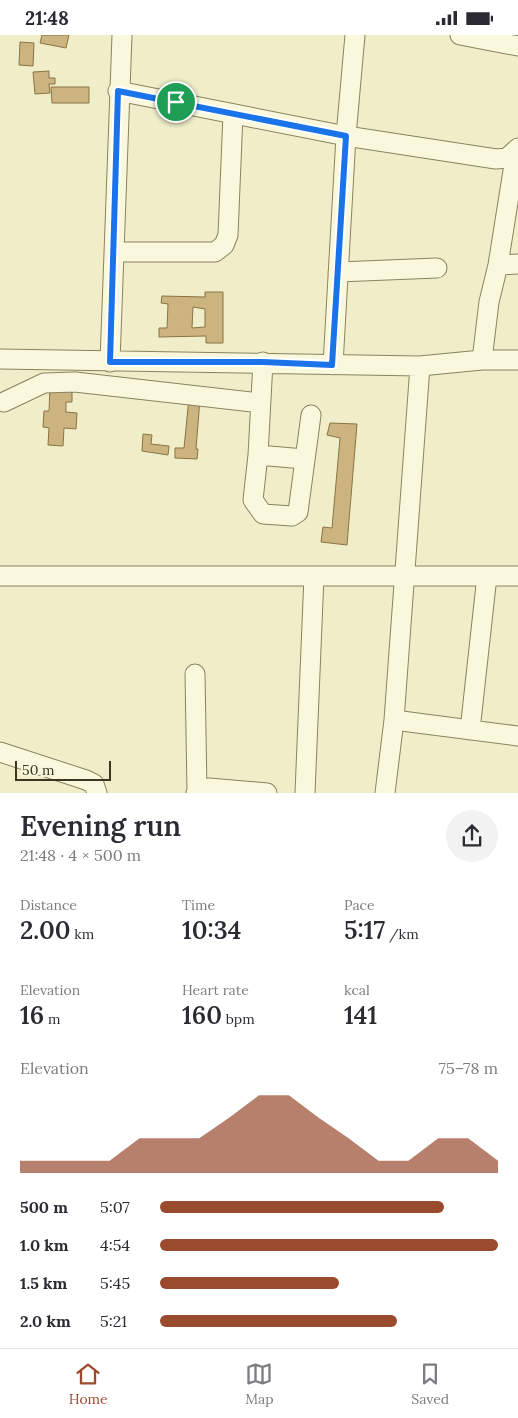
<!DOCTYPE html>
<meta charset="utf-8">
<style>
:root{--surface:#fff;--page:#f2f2f3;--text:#2b2b33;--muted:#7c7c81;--line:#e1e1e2;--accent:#9a4b2e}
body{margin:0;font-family:Lora,serif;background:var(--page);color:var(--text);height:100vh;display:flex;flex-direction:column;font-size:19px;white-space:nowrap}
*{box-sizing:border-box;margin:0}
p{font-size:16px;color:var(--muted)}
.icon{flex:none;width:28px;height:28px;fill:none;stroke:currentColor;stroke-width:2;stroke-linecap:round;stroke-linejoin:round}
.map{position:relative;height:758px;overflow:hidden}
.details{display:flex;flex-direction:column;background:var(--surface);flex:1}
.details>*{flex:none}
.scale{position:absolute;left:15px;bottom:12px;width:96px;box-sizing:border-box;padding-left:5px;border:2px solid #3c3521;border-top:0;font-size:14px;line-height:18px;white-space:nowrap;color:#3c3521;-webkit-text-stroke:4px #f6f5d9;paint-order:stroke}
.pin{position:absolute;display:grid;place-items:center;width:42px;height:42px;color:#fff;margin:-21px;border:2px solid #fff;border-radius:50%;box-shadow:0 1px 5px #0007}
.round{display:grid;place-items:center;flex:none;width:52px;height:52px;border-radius:26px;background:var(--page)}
.head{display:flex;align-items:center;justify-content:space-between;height:85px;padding:0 20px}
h1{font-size:28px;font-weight:600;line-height:38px}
.figures{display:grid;grid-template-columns:repeat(3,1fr);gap:8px;height:85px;padding:5px 20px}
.figures div{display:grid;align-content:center}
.figures b{font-size:25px;font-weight:600}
.figures small{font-size:14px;font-weight:400}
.figures p{font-size:14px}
.chart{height:140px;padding:10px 20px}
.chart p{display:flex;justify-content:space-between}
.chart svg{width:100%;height:90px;margin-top:5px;fill:var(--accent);opacity:.7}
ul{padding:0 20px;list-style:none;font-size:16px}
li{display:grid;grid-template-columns:80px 60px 1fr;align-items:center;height:38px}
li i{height:12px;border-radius:6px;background:var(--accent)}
.status{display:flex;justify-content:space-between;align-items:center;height:35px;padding:0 25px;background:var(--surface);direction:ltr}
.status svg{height:14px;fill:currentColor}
.tab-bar{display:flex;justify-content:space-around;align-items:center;height:70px;border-top:1px solid var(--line);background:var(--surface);font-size:14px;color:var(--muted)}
.tab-bar a{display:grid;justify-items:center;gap:2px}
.tab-bar .selected{color:var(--accent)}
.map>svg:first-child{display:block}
.building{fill:#ccb480;stroke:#8a7344;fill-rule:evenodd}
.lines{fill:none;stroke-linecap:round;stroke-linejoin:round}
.minor-casing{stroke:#8b825e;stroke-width:21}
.minor{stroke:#f9f8dd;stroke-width:19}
.route-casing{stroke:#fff;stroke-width:10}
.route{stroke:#1a73e8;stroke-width:6}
</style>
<div class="status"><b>21:48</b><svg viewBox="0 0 49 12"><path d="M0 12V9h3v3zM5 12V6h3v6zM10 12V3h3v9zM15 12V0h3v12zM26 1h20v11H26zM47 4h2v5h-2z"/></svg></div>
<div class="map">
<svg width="518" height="758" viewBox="0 0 518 758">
<rect width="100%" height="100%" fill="#efeec9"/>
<path class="building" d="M42 0H69L66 13 40 8Z
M20 7 34 8 33 31 19 30Z
M49 36V43H55V49H49L50 58 35 59 33 37Z
M51 52H89V68H52Z
M205 257H223V308H206V301L159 302V293H167L168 269 161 268 162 261 205 262ZM193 272 205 274V292L192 293Z
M50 352H72V367H66V377L77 378 76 394 64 393 63 411 48 410 49 393 43 392 44 376H49Z
M189 363 200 364 196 414H198L197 424 175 423V413H184Z
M330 388 357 389 347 510 321 507 323 492 332 493 340 403 327 400Z
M143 399 152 400 151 409 169 411 168 420 142 416Z"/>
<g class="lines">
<defs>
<path id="minor" d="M460 0 518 11
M118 56 346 101 355 0
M114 217H215L224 210 228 200 233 79
M498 230 518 229
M338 237 437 233
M0 324 420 331 482 325H518
M482 325 489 267 498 230 516 117
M110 327 122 0
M263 327 258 420 253 465 263 479 292 481 298 477 311 380
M333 330 346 101 496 124 507 123 518 113
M4 367 44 348 75 347 260 368
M258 420 304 424
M0 541H518
M195 639 197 756
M394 685 518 701
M470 695 487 541
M0 717 86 745 94 749 97 758
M196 758 197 756 209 753 267 758
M305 758 314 541
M385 758 394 685 420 331"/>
</defs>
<use href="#minor" class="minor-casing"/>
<use href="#minor" class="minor"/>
</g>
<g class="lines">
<defs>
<path id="route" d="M118 56 346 101 332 330 263 327H110Z"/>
</defs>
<use href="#route" class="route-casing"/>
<use href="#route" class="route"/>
</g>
</svg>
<div class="scale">50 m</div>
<div class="pin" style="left:176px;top:67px;background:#1e9e55"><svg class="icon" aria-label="arrive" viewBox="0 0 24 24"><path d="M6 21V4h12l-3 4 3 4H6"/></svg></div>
</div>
<section class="details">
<div class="head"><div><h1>Evening run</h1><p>21:48 · 4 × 500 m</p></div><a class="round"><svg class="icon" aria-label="share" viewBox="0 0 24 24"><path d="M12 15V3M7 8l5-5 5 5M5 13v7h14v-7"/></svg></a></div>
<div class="figures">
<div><p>Distance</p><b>2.00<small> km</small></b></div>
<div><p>Time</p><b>10:34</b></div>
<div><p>Pace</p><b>5:17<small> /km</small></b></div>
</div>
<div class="figures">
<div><p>Elevation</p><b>16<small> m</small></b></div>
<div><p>Heart rate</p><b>160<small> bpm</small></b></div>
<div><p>kcal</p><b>141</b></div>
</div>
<div class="chart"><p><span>Elevation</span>75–78 m</p>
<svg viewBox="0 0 160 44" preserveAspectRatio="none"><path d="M0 44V38L10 38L20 38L30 38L40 27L50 27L60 27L70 17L80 6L90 6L100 17L110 27L120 38L130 38L140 27L150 27L160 38V44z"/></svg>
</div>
<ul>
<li><b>500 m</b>5:07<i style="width:84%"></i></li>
<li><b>1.0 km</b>4:54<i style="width:100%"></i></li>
<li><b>1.5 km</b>5:45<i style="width:53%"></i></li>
<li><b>2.0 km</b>5:21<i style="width:70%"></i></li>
</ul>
</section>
<nav class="tab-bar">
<a class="selected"><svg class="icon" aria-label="home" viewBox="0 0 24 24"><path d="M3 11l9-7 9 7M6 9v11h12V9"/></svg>Home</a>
<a><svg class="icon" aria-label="map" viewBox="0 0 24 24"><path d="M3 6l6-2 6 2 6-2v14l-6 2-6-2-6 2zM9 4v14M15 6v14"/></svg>Map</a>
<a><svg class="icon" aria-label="saved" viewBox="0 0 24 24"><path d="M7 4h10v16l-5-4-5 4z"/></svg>Saved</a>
</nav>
